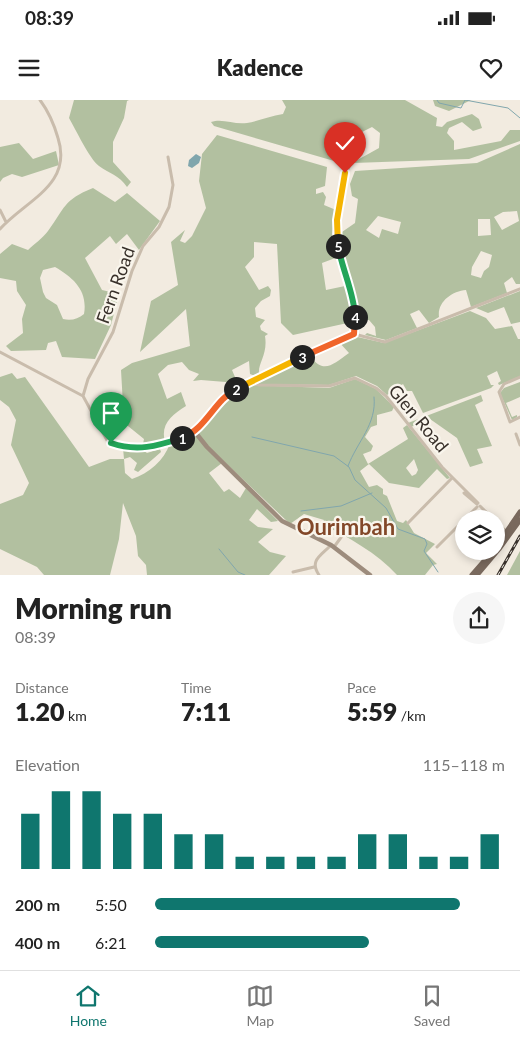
<!DOCTYPE html>
<meta charset="utf-8">
<style>
:root{--surface:#fff;--page:#f6f6f6;--text:#222;--muted:#767676;--line:#e0e0e0;--accent:#0f766e}
body{margin:0;font-family:Lato,sans-serif;background:var(--page);color:var(--text);height:100vh;display:flex;flex-direction:column;font-size:19px;white-space:nowrap}
*{box-sizing:border-box;margin:0}
p{font-size:16px;color:var(--muted)}
.icon{flex:none;width:28px;height:28px;fill:none;stroke:currentColor;stroke-width:2;stroke-linecap:round;stroke-linejoin:round}
.map{position:relative;height:475px;overflow:hidden}
.side{display:flex;flex-direction:column;background:var(--surface);flex:1}
.side>*{flex:none}
.tools{position:absolute;left:455px;top:410px;display:grid;gap:10px}
.tools a{display:grid;place-items:center;width:50px;height:50px;border-radius:50%;background:var(--surface);box-shadow:0 2px 8px #0003;font-size:25px}
.pin{position:absolute;display:grid;place-items:center;width:42px;height:42px;color:#fff;margin:-51px -21px;border-radius:50% 50% 50% 0;rotate:-45deg;box-shadow:0 0 5px #0007}
.pin .icon{rotate:45deg}
.km{position:absolute;width:25px;height:25px;margin:-12px;border-radius:50%;background:#222;color:#fff;font-size:14px;line-height:25px;text-align:center}
.round{display:grid;place-items:center;flex:none;width:52px;height:52px;border-radius:26px;background:var(--page)}
.overview{display:flex;align-items:center;justify-content:space-between;height:85px;padding:0 15px}
h1{font-size:28px;font-weight:800;line-height:38px}
.stats{display:grid;grid-template-columns:repeat(3,1fr);gap:8px;height:85px;padding:5px 15px}
.stats div{display:grid;align-content:center}
.stats b{font-size:25px;font-weight:800}
.stats small{font-size:14px;font-weight:400}
.stats p{font-size:14px}
.chart{height:140px;padding:10px 15px}
.chart p{display:flex;justify-content:space-between}
.chart svg{width:100%;height:90px;margin-top:5px;stroke:var(--accent);stroke-width:6}
ul{padding:0 15px;list-style:none;font-size:16px}
li{display:grid;grid-template-columns:80px 60px 1fr;align-items:center;height:38px}
li i{height:12px;border-radius:6px;background:var(--accent)}
.status{display:flex;justify-content:space-between;align-items:center;height:35px;padding:0 25px;background:var(--surface);direction:ltr}
.status svg{height:14px;fill:currentColor}
header{display:flex;justify-content:space-between;align-items:center;height:65px;padding:0 15px;background:var(--surface);font-size:22px;font-weight:800}
.dock{display:flex;justify-content:space-around;align-items:center;height:70px;border-top:1px solid var(--line);background:var(--surface);font-size:14px;color:var(--muted)}
.dock a{display:grid;justify-items:center;gap:2px}
.dock .on{color:var(--accent)}
.map>svg:first-child{display:block}
.green{fill:#b2c0a0;fill-rule:evenodd}
.water{fill:#80a6ad}
.lines{fill:none;stroke-linecap:round;stroke-linejoin:round}
.stream{stroke:#80a6ad;stroke-width:1}
.street{stroke:#c9bcac;stroke-width:3}
.secondary{stroke:#9d8c7d;stroke-width:4.5}
.primary{stroke:#79695d;stroke-width:5}
.rail-casing{stroke:#38302a;stroke-width:3}
.rail{stroke:#f9f5ec;stroke-width:1;stroke-dasharray:4;stroke-linecap:butt}
.split-1-casing{stroke:#fff;stroke-width:10}
.split-2-casing{stroke:#fff;stroke-width:10}
.split-3-casing{stroke:#fff;stroke-width:10}
.split-4-casing{stroke:#fff;stroke-width:10}
.split-5-casing{stroke:#fff;stroke-width:10}
.split-6-casing{stroke:#fff;stroke-width:10}
.split-1{stroke:#22a559;stroke-width:6}
.split-2{stroke:#f0652b;stroke-width:6}
.split-3{stroke:#f5b400;stroke-width:6}
.split-4{stroke:#f0652b;stroke-width:6}
.split-5{stroke:#22a559;stroke-width:6}
.split-6{stroke:#f5b400;stroke-width:6}
.labels{text-anchor:middle;dominant-baseline:central;stroke-width:4.5;stroke-linejoin:round;paint-order:stroke}
.street-label{font-size:18px;fill:#38302a;stroke:#f9f5ec}
.district-label{font-size:22px;font-weight:bold;fill:#824728;stroke:#f9f5ec}
</style>
<div class="status"><b>08:39</b><svg viewBox="0 0 49 12"><path d="M0 12V9h3v3zM5 12V6h3v6zM10 12V3h3v9zM15 12V0h3v12zM26 1h20v11H26zM47 4h2v5h-2z"/></svg></div>
<header><svg class="icon" aria-label="menu" viewBox="0 0 24 24"><path d="M4 6h16M4 12h16M4 18h16"/></svg>Kadence<svg class="icon" aria-label="heart" viewBox="0 0 24 24"><path d="M12 20l-8-8c-3-5 5-10 8-4 3-6 11-1 8 4z"/></svg></header>
<div class="map">
<svg width="520" height="475" viewBox="0 0 520 475">
<rect width="100%" height="100%" fill="#f2ebe0"/>
<path class="green" d="M74 0H129L127 1 124 18 113 42V62L131 82 127 87C119 75 110 74 99 66 89 58 76 30 69 18Z
M282 0H405L437 18 436 26 442 27 447 22 472 14 479 19 482 28 473 31 462 22 449 28 447 33 454 41V50L501 41 510 30H520V41L469 59 352 63 379 48 380 33 372 27 360 33 348 57 350 61 348 65 214 26 211 22C223 18 234 25 247 23 258 21 270 16 283 14L286 7Z
M433 0H471L449 11 435 6Z
M217 35 327 67 325 86 316 89V94L323 92 326 97 324 105 336 110 332 134 338 157 322 163 326 190 345 186 353 205 352 222 293 235 281 223 277 144 254 142V157L245 167 259 190 268 186 271 190 270 196 261 201 255 208 256 217 265 220 260 226 261 230 268 234 265 236C268 254 258 263 259 273L255 276 250 274 249 261 232 270 235 277 242 282 238 283 201 280 193 281 199 274 189 270 182 262 168 265 158 274 167 299 181 292 186 306C172 315 160 324 165 342L147 348H131L143 344 144 339 123 322H106L105 313 123 305 121 270 132 263 190 246 186 209 140 252 151 201 178 185 171 142 185 130 180 141 185 143 192 136 206 108 199 81 202 54Z
M19 43 33 59 56 51 59 65 22 77 12 74 3 78 0 82V47Z
M520 44V184H516L512 177 504 183 507 193 471 207 466 190C452 191 437 202 439 217L429 223 419 210 410 214 417 228 386 240 365 235 367 233 376 236 375 227 369 220H363L358 216C359 187 337 162 342 132L355 123 358 99 352 96 350 84 355 71 477 63ZM517 111 519 121 502 130 494 117 503 112ZM378 116 401 122 398 134 382 129 379 138 366 130ZM478 119H490L491 135 478 136ZM481 151 492 155 489 167 484 171 481 178 471 175 472 167Z
M93 88 115 102 127 93 160 121 139 150 127 134 116 144 110 136 85 158 102 190 119 194 111 225 95 259 62 257 56 241 48 243 46 250 11 251 6 246 23 233 22 219 26 205 17 191 16 181 0 178V154L12 144 28 150C34 144 43 138 48 131 65 108 63 100 93 88ZM55 167C74 178 88 191 84 214 78 219 71 221 63 219L57 205 46 198 43 192 40 178 43 170Z
M520 191V222L511 224 504 207 488 213 476 208Z
M470 211 486 218 495 229 512 226 518 239H520V277L499 285 498 283 501 281 497 271 487 276 491 285H494L491 288 423 313 412 291H407L403 284 387 295 377 286 356 276 329 285 259 284 256 282 310 256C324 275 333 264 349 253L339 242 353 236 384 243Z
M12 273 17 279 25 277 89 367 110 359H124L123 348 141 349 147 353 160 349 161 352 138 372 134 370 137 363 130 357 124 359 125 373 132 379C149 373 164 361 170 343L195 333 222 363 209 373 224 392 229 389 240 398 246 388 278 421 271 422 257 409 249 420 258 427 273 429 258 442 270 452 286 456 269 475H147L146 465 138 456 136 436 123 403 119 439 110 475H44L37 467 0 449V404L23 395 29 383 11 345 16 320 9 307 0 300V277Z
M355 279 376 289 394 307 392 311 377 315V325L371 327 365 337 373 346 371 351 363 354 368 364 408 339 403 328 407 325 450 378 447 379 437 369 419 388 389 383 369 364 360 371 369 387 377 385 383 389V394L387 396 397 421 403 423 406 420 414 433 435 444 426 453 437 464 433 465 425 475H397C377 453 348 437 322 424L324 420 304 414 290 424 208 346 198 333 222 302 234 291 247 285 329 288ZM414 359 418 370 416 374 412 376 406 368Z
M520 282V297L506 303 512 317 517 315V317L512 320 500 293 504 288Z
M481 295 483 301 475 305 492 346 477 349 483 363 470 367 457 338 430 319 411 327 408 323Z
M520 451V475H507Z"/>
<path class="water" d="M196 54 201 57 199 63 192 68 188 66 189 60Z"/>
<g class="lines">
<path class="stream" d="M437 0 439 3 461 8 465 0 508 8 520 18
M252 337 334 356 349 367 355 380 386 408 398 429 425 439 427 444 424 451 438 472
M348 366C357 342 377 324 374 297
M301 411 341 406 372 393
M219 449 238 472 245 475"/>
<path class="street" d="M351 63C332 97 335 141 345 178 348 187 353 195 355 203 357 212 354 224 354 234
M0 110 6 122
M0 129C26 100 73 85 58 38 54 24 49 12 40 0
M0 252 83 296 108 342 131 348 147 349 189 335 233 290 251 283 259 285 329 286 355 278 376 288 386 296 442 367 478 403
M520 277 504 284 499 292 510 322 520 317
M251 282 354 234 385 242 520 189
M83 296 88 279 113 232 132 171 143 146 159 127 169 107 173 85 168 57
M516 334 520 345
M464 393 477 404
M480 406 493 419
M465 419 477 407
M496 422 507 432
M408 423 452 378
M334 447 342 436
M437 447 464 420
M293 472 314 467
M319 475C309 460 321 456 331 445"/>
<path class="secondary" d="M195 332 207 347 282 421 331 445 370 475"/>
<path class="primary" d="M496 447 520 412
M472 475 493 451
M477 475 499 449 520 420"/>
<defs>
<path id="rail" d="M498 475 520 436"/>
</defs>
<use href="#rail" class="rail-casing"/>
<use href="#rail" class="rail"/>
</g>
<g class="lines">
<defs>
<path id="split-1" d="M111 343C137 352 157 346 182 338"/>
<path id="split-2" d="M182 338C206 329 214 301 236 289"/>
<path id="split-3" d="M236 289 302 257"/>
<path id="split-4" d="M302 257 354 234 355 217"/>
<path id="split-5" d="M338 146C342 169 355 196 355 217"/>
<path id="split-6" d="M338 146 337 120 345 73"/>
</defs>
<use href="#split-1" class="split-1-casing"/>
<use href="#split-2" class="split-2-casing"/>
<use href="#split-3" class="split-3-casing"/>
<use href="#split-4" class="split-4-casing"/>
<use href="#split-5" class="split-5-casing"/>
<use href="#split-6" class="split-6-casing"/>
<use href="#split-1" class="split-1"/>
<use href="#split-2" class="split-2"/>
<use href="#split-3" class="split-3"/>
<use href="#split-4" class="split-4"/>
<use href="#split-5" class="split-5"/>
<use href="#split-6" class="split-6"/>
</g>
<g class="labels">
<g class="street-label">
<text transform="translate(115 185) rotate(-70)">Fern Road</text>
<text transform="translate(419 318) rotate(50)">Glen Road</text>
</g>
<g class="district-label">
<text x="346" y="426">Ourimbah</text>
</g>
</g>
</svg>
<div class="tools">
<a><svg class="icon" aria-label="layers" viewBox="0 0 24 24"><path d="M12 4l9 5-9 5-9-5zM3 14l9 5 9-5"/></svg></a>
</div>
<div class="pin" style="left:111px;top:343px;background:#1e9e55"><svg class="icon" aria-label="arrive" viewBox="0 0 24 24"><path d="M6 21V4h12l-3 4 3 4H6"/></svg></div>
<div class="pin" style="left:345px;top:73px;background:#d93025"><svg class="icon" aria-label="check" viewBox="0 0 24 24"><path d="M5 12l5 5 9-10"/></svg></div>
<b class="km" style="left:182px;top:338px">1</b>
<b class="km" style="left:236px;top:289px">2</b>
<b class="km" style="left:302px;top:257px">3</b>
<b class="km" style="left:355px;top:217px">4</b>
<b class="km" style="left:338px;top:146px">5</b>
</div>
<section class="side">
<div class="overview"><div><h1>Morning run</h1><p>08:39</p></div><a class="round"><svg class="icon" aria-label="share" viewBox="0 0 24 24"><path d="M12 15V3M7 8l5-5 5 5M5 13v7h14v-7"/></svg></a></div>
<div class="stats">
<div><p>Distance</p><b>1.20<small> km</small></b></div>
<div><p>Time</p><b>7:11</b></div>
<div><p>Pace</p><b>5:59<small> /km</small></b></div>
</div>
<div class="chart"><p><span>Elevation</span>115–118 m</p>
<svg viewBox="0 0 160 44" preserveAspectRatio="none"><path d="M5 44V17M15 44V6M25 44V6M35 44V17M45 44V17M55 44V27M65 44V27M75 44V38M85 44V38M95 44V38M105 44V38M115 44V27M125 44V27M135 44V38M145 44V38M155 44V27"/></svg>
</div>
<ul>
<li><b>200 m</b>5:50<i style="width:87%"></i></li>
<li><b>400 m</b>6:21<i style="width:61%"></i></li>
</ul>
</section>
<nav class="dock">
<a class="on"><svg class="icon" aria-label="home" viewBox="0 0 24 24"><path d="M3 11l9-7 9 7M6 9v11h12V9"/></svg>Home</a>
<a><svg class="icon" aria-label="map" viewBox="0 0 24 24"><path d="M3 6l6-2 6 2 6-2v14l-6 2-6-2-6 2zM9 4v14M15 6v14"/></svg>Map</a>
<a><svg class="icon" aria-label="saved" viewBox="0 0 24 24"><path d="M7 4h10v16l-5-4-5 4z"/></svg>Saved</a>
</nav>
